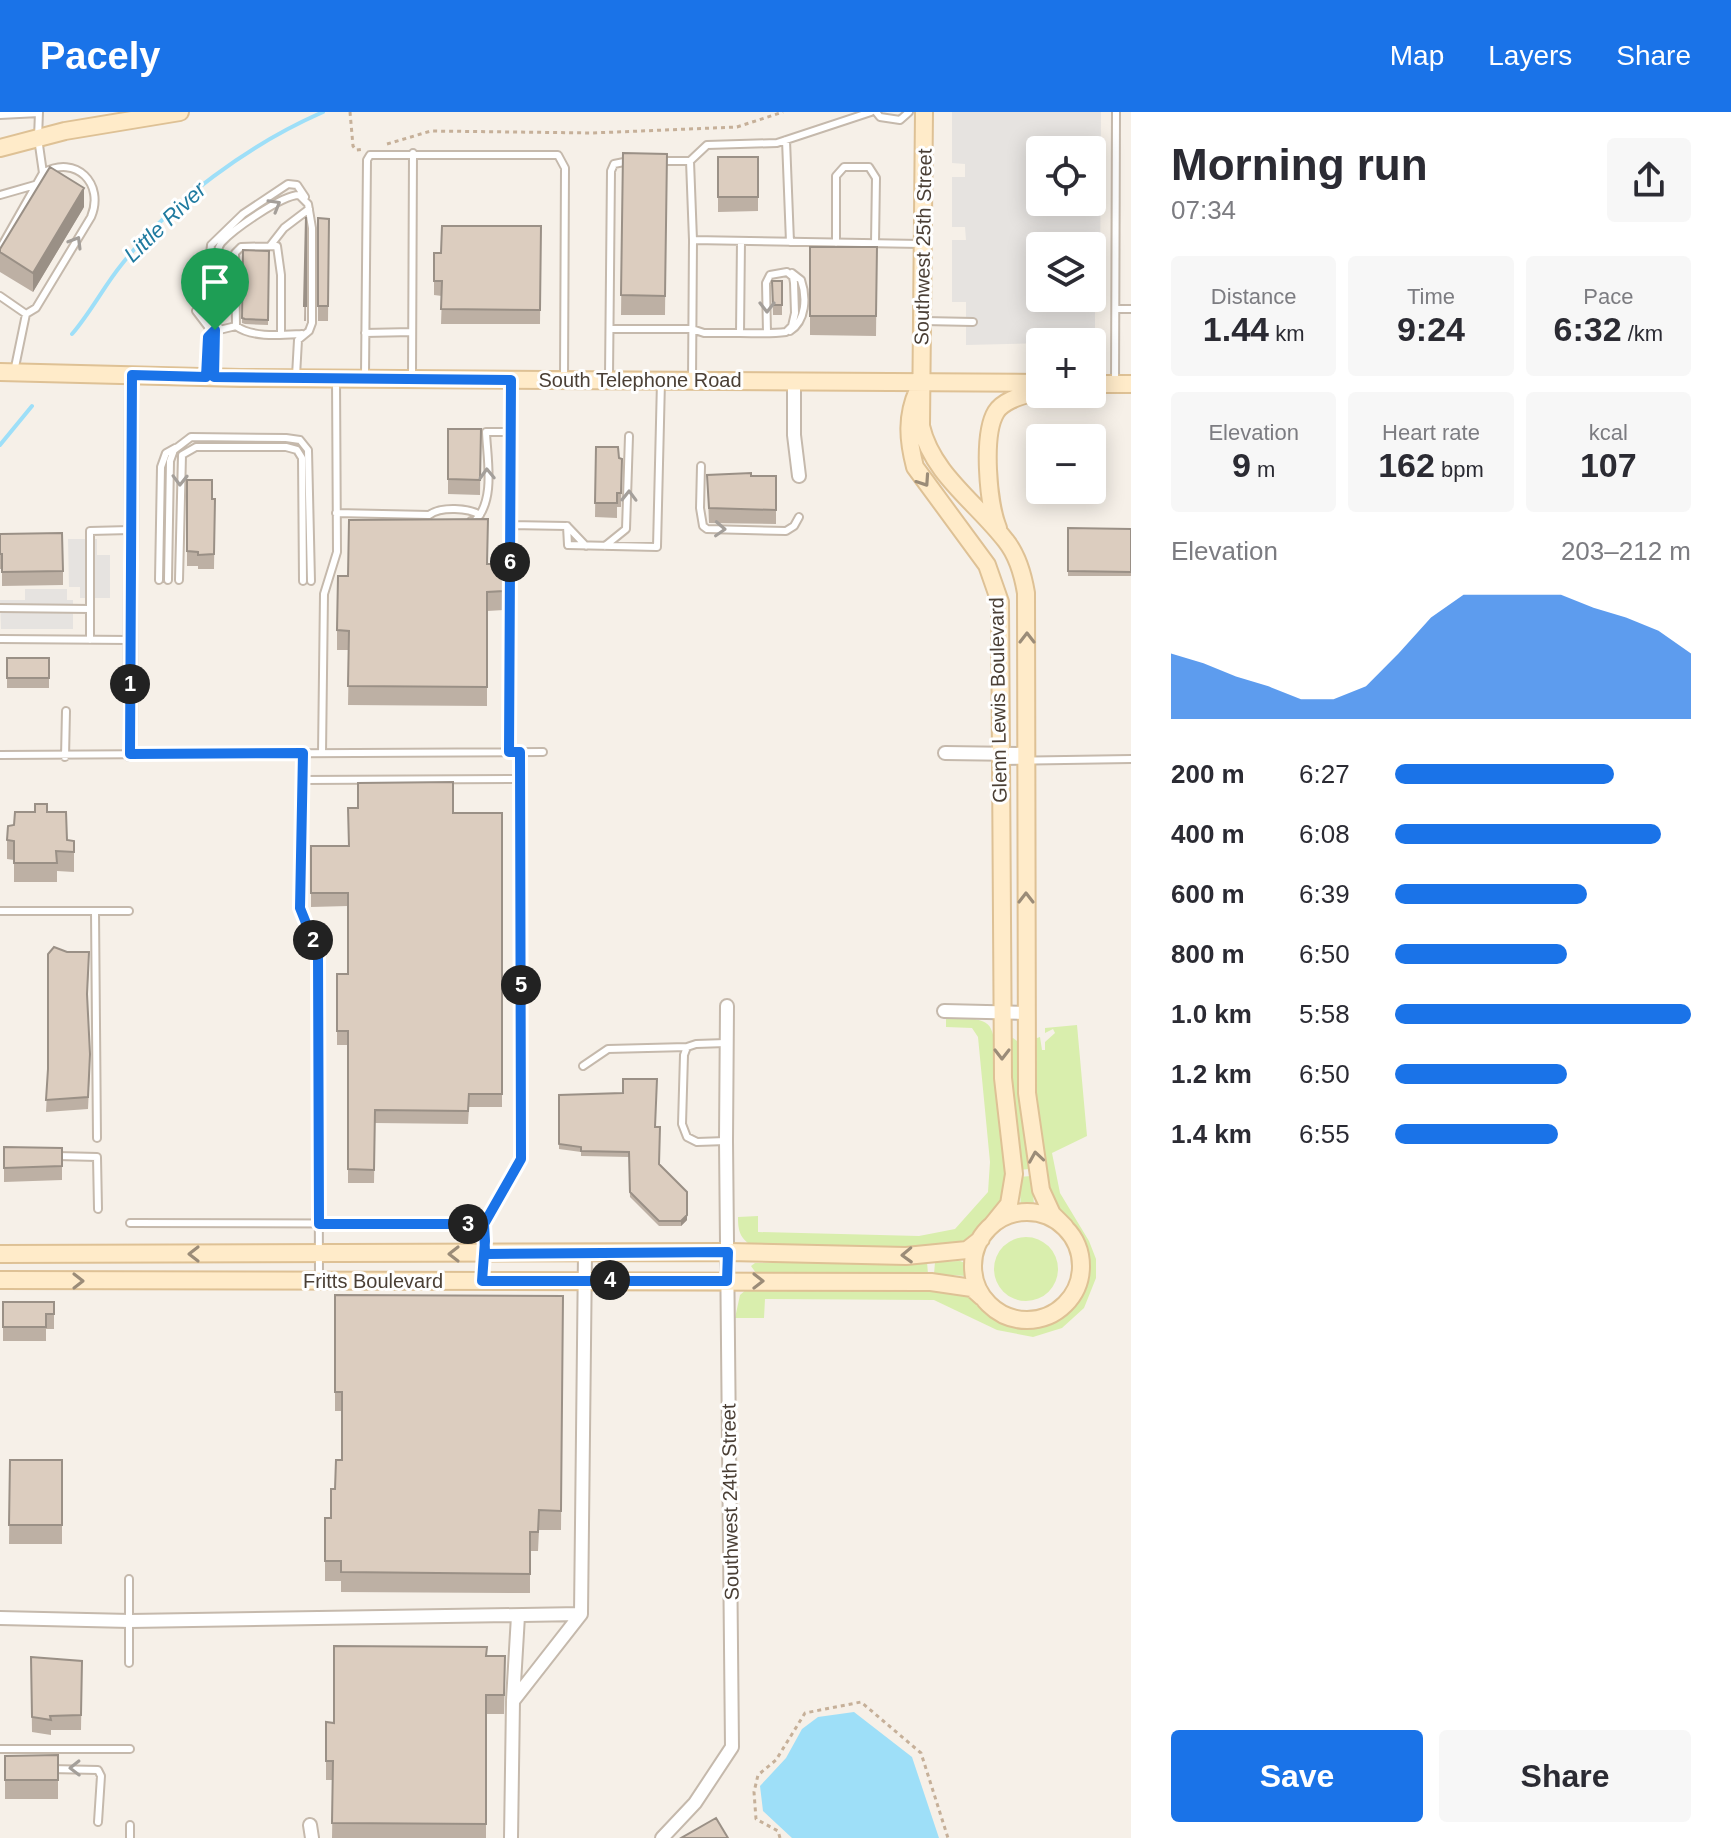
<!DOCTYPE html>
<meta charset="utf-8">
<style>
:root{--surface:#fff;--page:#f7f7f7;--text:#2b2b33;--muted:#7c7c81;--accent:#1a73e8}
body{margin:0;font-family:Arial,sans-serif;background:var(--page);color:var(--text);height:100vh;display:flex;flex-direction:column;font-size:30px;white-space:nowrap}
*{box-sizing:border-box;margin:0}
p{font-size:26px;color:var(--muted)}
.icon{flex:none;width:44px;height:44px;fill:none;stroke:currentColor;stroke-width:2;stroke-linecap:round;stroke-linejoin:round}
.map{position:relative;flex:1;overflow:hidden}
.side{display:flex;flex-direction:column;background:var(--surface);width:600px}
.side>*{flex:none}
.tools{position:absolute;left:1026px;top:24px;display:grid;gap:16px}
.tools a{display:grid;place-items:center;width:80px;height:80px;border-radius:8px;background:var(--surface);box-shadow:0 4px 20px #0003;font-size:40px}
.pin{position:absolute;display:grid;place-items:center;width:68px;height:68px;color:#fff;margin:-82px -34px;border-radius:50% 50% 50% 0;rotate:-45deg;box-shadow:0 0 8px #0007}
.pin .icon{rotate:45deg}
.km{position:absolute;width:40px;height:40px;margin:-20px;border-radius:50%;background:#222;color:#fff;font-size:22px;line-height:40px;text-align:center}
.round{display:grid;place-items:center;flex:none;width:84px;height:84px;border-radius:8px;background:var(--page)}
.headline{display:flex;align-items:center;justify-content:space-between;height:136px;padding:0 40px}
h1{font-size:44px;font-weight:700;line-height:60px}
.stats{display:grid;grid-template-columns:repeat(3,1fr);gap:12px;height:136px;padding:8px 40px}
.stats div{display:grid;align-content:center;border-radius:8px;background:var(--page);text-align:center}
.stats b{font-size:34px;font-weight:700}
.stats small{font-size:22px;font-weight:400}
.stats p{font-size:22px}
.chart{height:224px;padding:16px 40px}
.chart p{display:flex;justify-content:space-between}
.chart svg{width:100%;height:144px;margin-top:8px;fill:var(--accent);opacity:.7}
.primary-button{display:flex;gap:16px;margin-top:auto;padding:16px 40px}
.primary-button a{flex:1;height:92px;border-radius:8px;background:var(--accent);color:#fff;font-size:32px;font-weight:700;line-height:92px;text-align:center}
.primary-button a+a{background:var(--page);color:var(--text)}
ul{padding:0 40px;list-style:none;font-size:26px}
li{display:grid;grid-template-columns:128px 96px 1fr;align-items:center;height:60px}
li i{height:20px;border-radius:10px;background:var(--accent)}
header{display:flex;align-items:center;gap:48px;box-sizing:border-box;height:112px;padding:0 40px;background:var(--accent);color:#fff}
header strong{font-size:38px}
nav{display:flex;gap:44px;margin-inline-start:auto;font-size:28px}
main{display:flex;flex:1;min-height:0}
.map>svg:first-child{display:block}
.green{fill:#d9eead}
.parking{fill:#e6e3e0;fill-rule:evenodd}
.water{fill:#9edff8}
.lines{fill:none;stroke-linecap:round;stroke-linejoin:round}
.stream{stroke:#9edff8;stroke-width:4}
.lane-casing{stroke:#c5b9ac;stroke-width:10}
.street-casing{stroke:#c5b9ac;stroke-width:16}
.secondary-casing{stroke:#dec195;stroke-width:20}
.path{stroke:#c6b099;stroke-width:3;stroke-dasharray:4 4;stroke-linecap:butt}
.lane{stroke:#fff;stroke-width:6}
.street{stroke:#fff;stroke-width:12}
.secondary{stroke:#ffebc9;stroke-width:16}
.wall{fill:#bdb0a4}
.shaded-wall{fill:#9a9086}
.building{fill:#dccdbf;stroke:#9a9086;stroke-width:2}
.oneway{stroke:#a49f9a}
.oneway2{stroke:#9b8c78}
.route-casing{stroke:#fff;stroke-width:16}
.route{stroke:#1a73e8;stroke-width:10}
.labels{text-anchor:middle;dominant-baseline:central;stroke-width:6;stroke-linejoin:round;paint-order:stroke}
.street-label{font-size:20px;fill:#4a3f35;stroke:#fff}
.water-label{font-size:22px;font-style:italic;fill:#1f7a9f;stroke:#fff}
</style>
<header>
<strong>Pacely</strong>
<nav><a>Map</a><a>Layers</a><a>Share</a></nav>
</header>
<main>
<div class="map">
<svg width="1131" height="1726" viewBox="0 0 1131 1726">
<rect width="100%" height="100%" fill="#f6f0e8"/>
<path class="green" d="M971 906C978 908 988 909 991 917 997 929 993 947 994 960 996 999 1011 1042 1003 1082 998 1103 979 1121 960 1131 936 1143 849 1135 820 1134 797 1132 774 1134 752 1134 740 1126 738 1119 738 1105L758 1104V1120L919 1124 955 1117 988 1080 990 1050 978 925 972 916 946 915V907Z
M1077 913 1087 1024 1052 1041 1060 1081 1089 1129 1096 1147V1166L1084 1196 1062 1216 1033 1225 997 1218 934 1188 765 1187 764 1206H735L740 1183 747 1177 950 1178C957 1181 966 1183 973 1188 983 1196 989 1205 1001 1211 1029 1223 1060 1214 1076 1189 1086 1174 1089 1154 1083 1136 1075 1115 1053 1103 1047 1080 1044 1068 1044 1055 1042 1043 1036 1004 1034 966 1034 927L1040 925 1042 938H1045V930L1055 921 1053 917 1045 921V916Z
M1013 926 1017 929V971L1029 1057 1019 1058 1008 958 1010 927Z
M1031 1064 1034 1092 1021 1097 1019 1065Z
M994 1157a32 32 0 1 1 64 0a32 32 0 1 1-64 0Z
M960 1149 965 1151 966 1164 934 1162 935 1150Z
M927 1150 928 1162 756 1161 751 1154 755 1151Z"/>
<path class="parking" d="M952 0H1101L1100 190 1095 191V220H1091V230L966 233V190H952V128H966L965 115H952V65H965V52L952 51ZM1040 38H1092V90H1040ZM1040 134H1092V186H1040Z
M68 427H97V443H110V486H80V475H69Z
M25 477H67V488H73V517H1L0 488H25Z"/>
<path class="water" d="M854 1600 912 1645 939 1726H792L763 1699 760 1674 786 1646 802 1617 818 1605Z"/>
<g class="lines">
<path class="stream" d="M72 222C91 200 104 174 122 152 173 88 248 33 323 0
M0 333 32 294"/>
<defs>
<path id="lane" d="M39 0 38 26 43 61
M876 0 880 5 900 8 909 0
M0 3 39 1
M786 28 790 130
M660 49H690
M0 83 35 73
M693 128 690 49 707 33 777 31 871 0
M836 131V64L844 55H869L876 66 875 131
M270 134 284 116 309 97
M0 137 43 61C76 42 105 72 91 105L36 196 26 202 0 184
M1116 197H1131
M196 199 212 220
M214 206 207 170 211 133 243 102 288 72 297 73 305 85
M924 209 973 210
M236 214 235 141 241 135 277 134 281 163V222
M611 217H692L704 221H740L741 129
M790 219C806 209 807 185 801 168L792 161
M365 221 412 220
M740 221C756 221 771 222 786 220L792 214 795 201 794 171 793 165 787 160 770 163 766 171 767 221
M14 260 26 202
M215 262 217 142C218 138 219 133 222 130 234 117 282 83 299 83L308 92 312 116V211L309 219 298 228 296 264
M365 263 367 48 370 43H558L565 56 564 267
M412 264 413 41
M206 265 208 225 211 220 236 214C252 226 282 223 302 222
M609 265 611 59 614 52 629 49
M692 269 693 128 921 132
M1115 272 1116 0
M701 354 700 396 703 414 707 417 786 419 794 414 799 405
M336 401 429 403C441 394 469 396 480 403
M471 409 474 410C496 389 487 347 486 320H511
M510 413 567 414 568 433 657 435 661 269
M567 414 586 434
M605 434 626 417 629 324
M159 468 161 355 166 341 175 336
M168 468 170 349 174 338 191 325 286 326 300 328 308 338 311 469
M179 468 182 343 196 335H286L297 338 302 346 303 469
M0 496 90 497
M0 527 130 528
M90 528V419L130 418
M509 640 511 268
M303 641 300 796 318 841 319 1165
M322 641 324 482 337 440 336 267
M0 643 543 640
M65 645 66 599
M1003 649 1131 647
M303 668 520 667
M0 799H129
M95 799 97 1026
M583 954 608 937 687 935
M726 1029 697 1030 687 1025 682 1012 684 943 687 935 696 932 726 931
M57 1044 97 1045 98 1097
M130 1111 484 1112
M482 1169 485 1129 484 1112 521 1047 520 640
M129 1467V1551
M0 1637H130
M50 1657 98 1658 101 1664 98 1710
M130 1713V1726"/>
<path id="street" d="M794 269V323L799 364
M945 641 1027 642
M130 642 132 263
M944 899 1026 901
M0 1506 130 1509 581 1502 585 1142
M513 1588 518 1504
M310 1713 312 1726
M511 1726 513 1589 581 1502
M662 1726 695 1691 732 1635 726 1029 727 894"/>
<path id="secondary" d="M924 0 921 314C932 362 977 391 1006 429 1018 444 1023 463 1026 481L1027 981 1041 1078 1052 1102 1065 1115
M0 36 65 19 180 0
M0 260 241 266 1040 271
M1092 272H1131
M918 278C906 304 908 328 915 355L987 453 1000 490 1003 966 1014 1062 1009 1092 992 1113
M998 416C988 392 982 323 996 300 1004 287 1026 283 1040 278
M973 1154a54 54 0 1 1 108 0a54 54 0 1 1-108 0Z
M0 1142 728 1140 906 1144 967 1138 981 1127
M0 1168 931 1170 972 1176 982 1185"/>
</defs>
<use href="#lane" class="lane-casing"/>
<use href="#street" class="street-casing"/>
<use href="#secondary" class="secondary-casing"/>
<path class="path" d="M350 0 353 34 356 38 364 37
M387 32 431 19 592 21 737 15 783 0
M780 1726 778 1719 756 1707 754 1680 758 1663 776 1648 805 1601 861 1590 921 1641 948 1726"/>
<use href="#lane" class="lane"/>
<use href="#street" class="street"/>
<use href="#secondary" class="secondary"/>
</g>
<path class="wall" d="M623 41 667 42 665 203H621Z
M718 45H758V99L718 100Z
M84 95 33 180 0 160V137Z
M306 105V209H304Z
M318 106 329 107 328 209H318Z
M541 114 540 212H441L442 184 434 183V141H441Z
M810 135H877L876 224 810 223Z
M243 138 269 139 268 213 245 212 242 211Z
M772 169H782V203H773Z
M448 317H481L480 383 448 382Z
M596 335 622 347 621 395H617V406L595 405Z
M707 363 776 364V412L709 411Z
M187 368 212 387H215L214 457H198V454H187Z
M1068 416 1131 417V464H1068Z
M0 422 63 459V473L2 474V457H0Z
M488 452 504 471V498L487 499V594L348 593 349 538H337V518L348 464Z
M7 546H49V576H7Z
M47 700 67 728 74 729V760L57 759V770H14V748L7 747V728L14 713Z
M453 701H502V995H469L468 1012 375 1011 374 1071H348V933H337V862H348V794L311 795V734H348Z
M89 853 87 889 90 954 88 997 46 1000 48 958Z
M559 983 659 1053 687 1108 681 1114H659L630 1085 629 1045 581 1044V1040L559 1037Z
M4 1035 62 1036V1068L4 1070Z
M335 1183 563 1184 561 1418H539L538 1439H530V1481L341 1480V1469H325V1406H331L342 1348V1299H335Z
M3 1190H54V1217H46V1229H3Z
M10 1348H62V1432H9Z
M487 1544 505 1564 504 1602H486V1726H332L333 1668H326V1649L334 1611Z
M31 1545 82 1549 81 1618H51V1623L32 1620Z
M58 1643V1687H5V1644Z"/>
<path class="shaded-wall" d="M84 76V95L33 180V161Z
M687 1103V1108L681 1114V1109Z"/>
<path class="building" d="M623 41 667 42 665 184 621 183Z
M718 45H758V85H718Z
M50 55 84 76 33 161 0 140V137Z
M306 105V194H304Z
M318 106 329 107 328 194H318Z
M442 114H541L540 198 441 197 442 169H434V141H441Z
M810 135H877L876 204H810Z
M243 138 269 139 268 208 245 207 242 206Z
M772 169H782V193H773Z
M448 317H481L480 368 448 367Z
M596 335H618L619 346 622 347 621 381H617V391H595Z
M751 361V364H776V398L709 396 707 363Z
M187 368H212V387H215L214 442 198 443V440L187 439Z
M488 407 487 452H504V479L487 480V575L348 574 349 519 337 518 338 464H348L349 408Z
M1068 416 1131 417V460L1068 459Z
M62 421 63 459 2 460V442H0V422Z
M7 546H49V566H7Z
M453 670V701H502V982H469L468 999 375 998 374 1058 348 1057V919H337V862H348V781H311V734H349L348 696H358V671Z
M35 692H47V700H66L67 728 74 729V740L56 739 57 751H14V729L7 728 8 714 14 713 15 700H35Z
M54 835 67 840H89L87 882 90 942 88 985 46 988 48 957V842Z
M623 967H657L655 1015H660L659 1052 687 1080V1103L681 1109H659L630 1080 629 1040 581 1039V1035L559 1032V983L623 981Z
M4 1035 62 1036V1054L4 1056Z
M335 1183 563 1184 561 1399 539 1398 538 1420H530V1462L341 1460V1449H325V1406H331V1377H335L336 1348H342V1280H335Z
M3 1190H54V1202H46V1215H3Z
M10 1348H62V1413H9Z
M334 1534 487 1535 486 1544H505L504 1583H486V1712L332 1711 333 1649H326V1610L334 1611Z
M31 1545 82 1549 81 1603 50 1604 51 1608 32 1605Z
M58 1643V1668H5V1644Z
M716 1706 728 1726H681Z"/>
<defs><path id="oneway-chevron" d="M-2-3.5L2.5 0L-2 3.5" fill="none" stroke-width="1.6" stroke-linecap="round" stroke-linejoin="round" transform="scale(2)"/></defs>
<g class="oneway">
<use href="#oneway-chevron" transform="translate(275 93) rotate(-30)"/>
<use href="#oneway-chevron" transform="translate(76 130) rotate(-59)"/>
<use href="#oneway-chevron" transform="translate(767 195) rotate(90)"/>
<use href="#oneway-chevron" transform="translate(487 362) rotate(-92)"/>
<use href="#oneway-chevron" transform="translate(180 368) rotate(91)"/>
<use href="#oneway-chevron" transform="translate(629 384) rotate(-89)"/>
<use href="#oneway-chevron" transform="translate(720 417) rotate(3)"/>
<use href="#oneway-chevron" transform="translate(75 1656) rotate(179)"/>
</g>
<g class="oneway2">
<use href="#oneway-chevron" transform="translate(924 369) rotate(56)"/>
<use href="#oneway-chevron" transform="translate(1027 526) rotate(-90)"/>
<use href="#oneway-chevron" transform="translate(1026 786) rotate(-90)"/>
<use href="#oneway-chevron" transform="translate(1002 942) rotate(90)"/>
<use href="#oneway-chevron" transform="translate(1036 1045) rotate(-99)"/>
<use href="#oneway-chevron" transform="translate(194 1142) rotate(180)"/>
<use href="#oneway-chevron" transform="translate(454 1142) rotate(180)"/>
<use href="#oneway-chevron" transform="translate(907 1143) rotate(178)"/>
<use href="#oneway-chevron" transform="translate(78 1169)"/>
<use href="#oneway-chevron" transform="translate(758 1169)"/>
</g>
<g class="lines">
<defs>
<path id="route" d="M215 218 208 225 206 265 132 263 130 642 303 641 300 796 318 841 319 1112H484L485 1142 728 1140 727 1169H482L485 1129 484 1112 521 1047 520 640H509L511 268 214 265 215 218"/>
</defs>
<use href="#route" class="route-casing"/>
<use href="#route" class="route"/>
</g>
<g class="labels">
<g class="street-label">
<text transform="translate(923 135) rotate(-89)">Southwest 25th Street</text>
<text x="640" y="268">South Telephone Road</text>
<text transform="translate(998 588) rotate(-91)">Glenn Lewis Boulevard</text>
<text x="373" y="1169">Fritts Boulevard</text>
<text transform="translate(730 1390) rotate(-91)">Southwest 24th Street</text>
</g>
<g class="water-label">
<text transform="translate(165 110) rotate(-44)">Little River</text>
</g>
</g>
</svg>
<div class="tools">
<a><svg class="icon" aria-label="locate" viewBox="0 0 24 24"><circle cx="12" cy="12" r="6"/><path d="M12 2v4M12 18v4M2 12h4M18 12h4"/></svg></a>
<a><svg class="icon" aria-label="layers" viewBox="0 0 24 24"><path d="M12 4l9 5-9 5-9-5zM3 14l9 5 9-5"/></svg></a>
<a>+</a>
<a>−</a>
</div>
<div class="pin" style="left:215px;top:218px;background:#1e9e55"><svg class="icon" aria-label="arrive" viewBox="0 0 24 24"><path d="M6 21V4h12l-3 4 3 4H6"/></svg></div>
<b class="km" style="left:130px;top:572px">1</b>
<b class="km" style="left:313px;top:828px">2</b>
<b class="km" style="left:468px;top:1112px">3</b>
<b class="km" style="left:610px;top:1168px">4</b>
<b class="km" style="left:521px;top:873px">5</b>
<b class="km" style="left:510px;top:450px">6</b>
</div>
<section class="side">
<div class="headline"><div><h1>Morning run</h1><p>07:34</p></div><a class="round"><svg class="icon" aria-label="share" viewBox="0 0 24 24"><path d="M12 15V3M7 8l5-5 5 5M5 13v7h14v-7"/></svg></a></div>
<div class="stats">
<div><p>Distance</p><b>1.44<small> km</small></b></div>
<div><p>Time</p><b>9:24</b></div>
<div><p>Pace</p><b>6:32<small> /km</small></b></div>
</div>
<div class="stats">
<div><p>Elevation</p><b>9<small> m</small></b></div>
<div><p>Heart rate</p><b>162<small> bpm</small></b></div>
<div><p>kcal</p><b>107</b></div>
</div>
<div class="chart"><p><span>Elevation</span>203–212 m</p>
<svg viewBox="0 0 160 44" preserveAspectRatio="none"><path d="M0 44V24L10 27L20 31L30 34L40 38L50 38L60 34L70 24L80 13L90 6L100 6L110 6L120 6L130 10L140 13L150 17L160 24V44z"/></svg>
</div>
<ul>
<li><b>200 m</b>6:27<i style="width:74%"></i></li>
<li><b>400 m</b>6:08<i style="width:90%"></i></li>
<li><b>600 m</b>6:39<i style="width:65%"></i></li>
<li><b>800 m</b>6:50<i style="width:58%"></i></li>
<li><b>1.0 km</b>5:58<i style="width:100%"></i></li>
<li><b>1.2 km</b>6:50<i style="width:58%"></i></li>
<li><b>1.4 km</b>6:55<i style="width:55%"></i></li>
</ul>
<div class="primary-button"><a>Save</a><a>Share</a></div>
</section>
</main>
